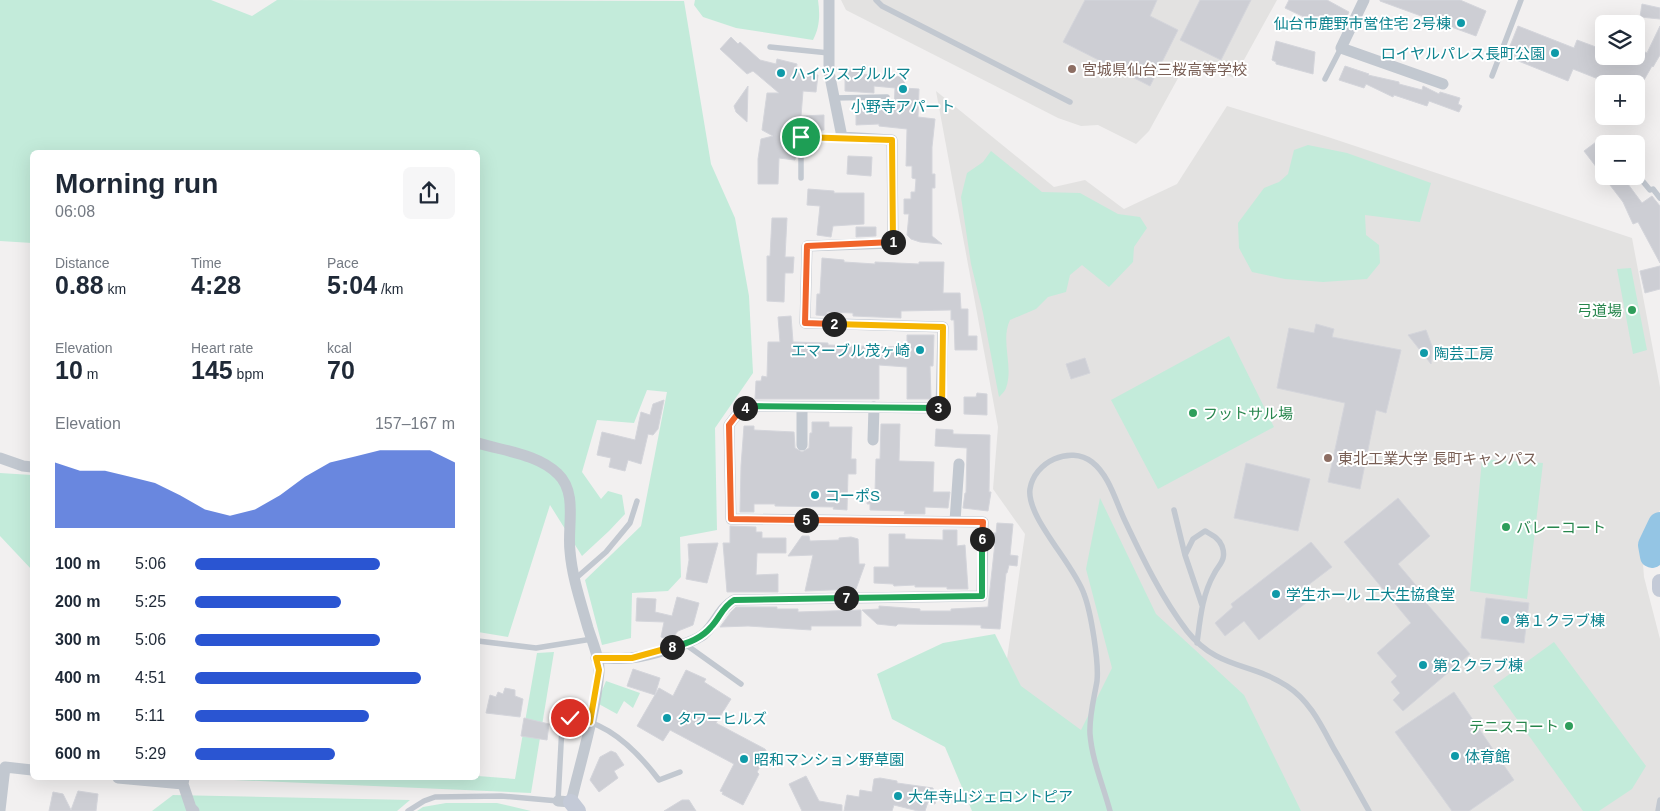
<!DOCTYPE html>
<meta charset="utf-8">
<style>
:root{--surface:#fff;--page:#f6f6f7;--text:#1f2937;--muted:#747a83;--accent:#2a55d2}
body{margin:0;font-family:Helvetica,"Noto Sans JP",sans-serif;background:var(--page);color:var(--text);height:100vh;display:flex;flex-direction:column;font-size:19px;white-space:nowrap}
*{box-sizing:border-box;margin:0}
p{font-size:16px;color:var(--muted)}
.icon{flex:none;width:28px;height:28px;fill:none;stroke:currentColor;stroke-width:2;stroke-linecap:round;stroke-linejoin:round}
.map{position:relative;flex:1;overflow:hidden}
.details{position:absolute;left:30px;top:150px;width:450px;height:630px;display:flex;flex-direction:column;background:var(--surface);border-radius:8px;box-shadow:0 5px 20px #0002}
.details>*{flex:none}
.fabs{position:absolute;left:1595px;top:15px;display:grid;gap:10px}
.fabs a{display:grid;place-items:center;width:50px;height:50px;border-radius:8px;background:var(--surface);box-shadow:0 5px 20px #0002;font-size:25px}
.pin{position:absolute;display:grid;place-items:center;width:42px;height:42px;color:#fff;margin:-21px;border:2px solid #fff;border-radius:50%;box-shadow:0 1px 5px #0007}
.km{position:absolute;width:25px;height:25px;margin:-12px;border-radius:50%;background:#222;color:#fff;font-size:14px;line-height:25px;text-align:center}
.round{display:grid;place-items:center;flex:none;width:52px;height:52px;border-radius:8px;background:var(--page)}
.summary{display:flex;align-items:center;justify-content:space-between;height:85px;padding:0 25px}
h1{font-size:28px;font-weight:600;line-height:38px}
.metrics{display:grid;grid-template-columns:repeat(3,1fr);gap:8px;height:85px;padding:5px 25px}
.metrics div{display:grid;align-content:center}
.metrics b{font-size:25px;font-weight:600}
.metrics small{font-size:14px;font-weight:400}
.metrics p{font-size:14px}
.chart{height:140px;padding:10px 25px}
.chart p{display:flex;justify-content:space-between}
.chart svg{width:100%;height:90px;margin-top:5px;fill:var(--accent);opacity:.7}
ul{padding:0 25px;list-style:none;font-size:16px}
li{display:grid;grid-template-columns:80px 60px 1fr;align-items:center;height:38px}
li i{height:12px;border-radius:6px;background:var(--accent)}
.map>svg:first-child{display:block}
.education{fill:#e3e2e1}
.green{fill:#c3ebda}
.lines{fill:none;stroke-linecap:round;stroke-linejoin:round}
.river{stroke:#94c5e4;stroke-width:24}
.building{fill:#cdced4;stroke:#d4d5db}
.lane{stroke:#c2c8d0;stroke-width:5.5}
.street{stroke:#c2c8d0;stroke-width:11}
.secondary{stroke:#c4cad7;stroke-width:16}
.split-1-casing{stroke:#fff;stroke-width:10}
.split-2-casing{stroke:#fff;stroke-width:10}
.split-3-casing{stroke:#fff;stroke-width:10}
.split-4-casing{stroke:#fff;stroke-width:10}
.split-5-casing{stroke:#fff;stroke-width:10}
.split-6-casing{stroke:#fff;stroke-width:10}
.split-7-casing{stroke:#fff;stroke-width:10}
.split-8-casing{stroke:#fff;stroke-width:10}
.split-9-casing{stroke:#fff;stroke-width:10}
.split-1{stroke:#f5b400;stroke-width:6}
.split-2{stroke:#f0652b;stroke-width:6}
.split-3{stroke:#f5b400;stroke-width:6}
.split-4{stroke:#22a559;stroke-width:6}
.split-5{stroke:#f0652b;stroke-width:6}
.split-6{stroke:#f0652b;stroke-width:6}
.split-7{stroke:#22a559;stroke-width:6}
.split-8{stroke:#22a559;stroke-width:6}
.split-9{stroke:#f5b400;stroke-width:6}
.culture-dot{fill:#0f9aa8;stroke:#fff;stroke-width:2}
.education-dot{fill:#8d6e63;stroke:#fff;stroke-width:2}
.leisure-dot{fill:#2e9e5b;stroke:#fff;stroke-width:2}
.labels{text-anchor:middle;dominant-baseline:central;stroke-width:4;stroke-linejoin:round;paint-order:stroke}
.culture-label{font-size:15px;fill:#0d838f;stroke:#fff;text-anchor:start}
.education-label{font-size:15px;fill:#785e54;stroke:#fff;text-anchor:start}
.leisure-label{font-size:15px;fill:#27864d;stroke:#fff;text-anchor:end}
</style>
<div class="map">
<svg width="1660" height="811" viewBox="0 0 1660 811">
<rect width="100%" height="100%" fill="#f2f0f0"/>
<path class="education" d="M841 0H1277L1234 78 1188 60 1149 131 1136 144 1098 125 1081 126 1058 118 846 10Z
M936 91 1054 187 1085 180 1124 209 1177 184 1227 106 1328 137 1632 238 1660 387V510L1642 551 1644 577 1660 639V811H985L1025 534 993 489 998 427Z"/>
<path class="green" d="M0 0H211L252 16 277 0 684 1 711 164 735 218 749 296 753 373 715 428 717 530 680 537 681 577 668 591 632 593 631 638 602 645 585 580 641 526 667 392 647 390 634 423 597 420 582 472 601 499 608 491 622 495 625 514 609 531 582 556 550 505 508 637 478 632V152H32V243L0 241Z
M695 0H818C820 14 820 27 813 40L736 28 703 17 694 5Z
M1308 145 1347 153 1431 183 1420 222 1365 215 1366 235 1379 245 1380 263 1367 279 1323 282 1285 279 1252 272 1239 248 1238 223 1264 188 1279 182 1288 174 1294 150Z
M991 151 1042 192 1080 193 1118 214 1140 217 1147 228 1134 247 1133 262 1109 287 1082 265 1070 275 1066 292 1048 297 1036 309 1010 320C1000 341 1014 366 1006 388 1005 391 1001 395 999 397L983 313 971 264 961 197 967 173 983 162Z
M1631 268 1647 350 1633 354 1617 269Z
M1229 336 1274 427 1158 489 1111 400Z
M1482 459 1543 463 1527 599 1470 591Z
M0 473 32 475V570L0 536Z
M1100 498 1156 614 1244 695 1301 811H972L945 747 892 719 877 674 943 643 995 634 1021 686 1081 730 1112 668 1086 569Z
M1554 642 1646 766 1632 789 1599 811H1583L1493 686Z
M554 652 531 793 189 778H478V776L515 779 537 653Z
M606 681 640 693 633 708 624 701 617 714 597 703Z
M173 795 410 800 397 811H152Z
M446 803H497L531 811H417L423 807Z"/>
<g class="lines">
<path class="river" d="M1652 556 1650 545 1660 524"/>
</g>
<path class="building" d="M1085 0H1157L1150 16 1178 30 1150 86 1063 42Z
M1200 0H1251L1221 60 1180 40Z
M1289 0H1327L1349 12 1344 23 1340 22 1334 31 1285 8Z
M1380 0H1460L1486 11 1476 36 1380 1Z
M1642 4 1660 8V19L1640 17Z
M1518 26 1574 48 1577 40 1604 50V56H1619L1634 62 1641 50 1647 53 1660 26V55L1653 67 1652 66 1644 80 1640 84H1611L1573 69 1568 81 1506 56Z
M731 37 738 44 740 42 760 60 776 64 777 59 797 64 796 72 818 75 816 92 803 91 801 116 824 115V130L798 131 795 160 779 158 778 184H758V159L761 139 773 136 762 130 767 93H779L753 71 747 74 720 49Z
M1276 41 1315 52 1313 74 1276 64V62L1272 60Z
M1345 66 1369 74 1368 75 1399 82V84L1422 90 1423 86 1439 94 1440 92 1460 98 1458 104 1462 106 1459 112 1429 101 1427 106 1394 95 1393 97 1366 84 1364 88 1339 80Z
M845 69 860 70V74L905 77 904 88 919 89 918 117 935 119 932 147V174H935V188H932V236L942 244 920 242 911 239 907 235 909 214H904V199H911V192H915L916 179 912 178V166H906L907 129 879 126V124L856 125V102H873V108L894 109 895 88 874 86V93L845 91Z
M748 86 747 122 736 112 734 106Z
M1596 142 1604 152V176H1622L1642 203 1652 196 1660 206V263L1638 222 1633 224 1623 202 1584 151Z
M848 156 872 157 871 176 847 174Z
M808 189 834 191V193H864V224L833 226 831 237 817 235 820 206 807 205Z
M772 218H787L785 257H794L793 273H785L784 302 767 301V256H770Z
M856 227H876V236L856 237Z
M822 258 844 260V262L875 264V262L919 264V262H944L943 293H960L961 309H968V336H977V350H955L954 320H951V310L901 311V318L853 316V313L827 312V316L816 315 817 294H820Z
M1660 266V289L1645 293 1640 271Z
M791 316 793 342 828 343V345L856 346 907 347V335H934L933 366H930L931 399H907V367L879 365V399H755L756 381H761L762 376 767 377 768 342H780L778 317Z
M1316 324 1334 329 1332 337 1401 350 1386 413 1376 410 1360 489 1328 482 1345 403 1277 388 1289 328 1314 333Z
M1426 330 1432 346 1431 364 1408 335Z
M1085 358 1090 373 1071 379 1066 364Z
M977 393 987 394V415L964 414V397H976Z
M664 400 658 429 653 435 648 434 641 464 628 460 625 471 609 467 611 458 597 455 602 432 635 440 641 412 650 415 653 404Z
M812 422H829V427H852L851 459H856V474H848L847 510 833 509 834 507 775 506V504H754V512H740L741 466 744 426H754V430L794 432 795 448 802 452 809 448 810 433H812Z
M881 424H900L899 461 934 462 933 492H950L948 508 925 507V514H904L905 511 870 510V504H867L868 492H875L876 459H880Z
M936 429 953 430V434L990 435 989 492H991L988 511 963 508 965 493H966L967 448 935 446Z
M1246 463 1310 479 1298 531 1234 518Z
M1398 498 1430 536 1398 564 1425 596 1422 598 1470 654 1403 711 1393 700 1400 693 1391 682 1397 676 1377 653 1411 623 1344 542Z
M997 523 1013 524 1010 555 1018 556 1017 566 1009 565 1007 573H1006L1000 629 981 628V625L898 624 896 626 877 624 862 610 879 609V606L920 609V611H951V609L988 607 995 543H991V533H996Z
M730 526 756 527V532H762V538H786V553H757L756 575 778 574V592H727L723 543H730Z
M943 530H957V546L965 545 968 589H947V587H915V585L894 586 893 584 874 583V567H889V534H905V539L943 540Z
M802 536H809L810 541 839 540V538L851 537 858 539 859 564H865L856 589 805 591 813 555 788 556Z
M1311 542 1332 567 1303 589 1311 599 1259 640 1244 621 1225 636 1215 623 1233 607 1231 604Z
M718 543 707 583 686 579 689 560 688 544Z
M677 597 699 603 693 625 678 631 674 636 668 639 661 637 664 622 636 621 637 598 656 599 655 612 672 616Z
M1486 598 1529 603 1524 643 1481 638Z
M736 607H777V609H798V612L861 610V626H811V630L748 626 720 627 731 612Z
M633 669 660 678 655 695 627 686Z
M686 670 706 679 704 682 731 699 716 723 765 749 768 754 757 772 759 774 743 805 722 794 723 792 720 791 734 764 670 730 663 741 637 726 659 688 673 696Z
M505 688 515 690V696L523 699 520 717 486 713 490 695 496 697 498 692 503 694Z
M1454 692 1514 780 1469 811H1452L1395 732Z
M524 718 549 724 547 740 521 736Z
M611 751 616 753 624 765 614 771 618 778 599 792 590 780 600 757Z
M806 776 819 801 842 805V811H802L789 784Z
M880 778 897 781V783L933 788 934 793 938 794 935 804 928 802 925 811H918L894 805 892 811H844L847 795 859 797 860 790 872 792 874 779Z
M78 791 98 794 96 811H49L53 792 63 794 71 810Z
M682 800H689L696 811H664Z"/>
<g class="lines">
<path class="lane" d="M876 0 882 6 1070 102
M770 47 829 53
M1492 76 1521 0
M1325 79 1341 48
M833 98 887 97
M801 178V137H842
M1640 178 1650 190 1653 189 1660 198
M1174 510 1185 555 1202 605
M1185 555 1193 539 1205 531C1212 535 1219 538 1222 546 1227 560 1219 564 1214 574 1202 595 1200 620 1197 643
M575 579 606 552 630 523 637 501
M478 641 536 648 592 639
M685 644 741 684
M408 811 424 801 435 797 501 796 558 801 562 726 569 718C606 720 638 752 659 780L680 772
M1110 811C1103 785 1092 760 1090 734 1089 716 1094 699 1097 681 1099 662 1091 612 1084 594 1074 564 1026 517 1030 489 1034 462 1070 445 1092 462 1110 476 1116 503 1126 523 1144 561 1162 598 1187 631 1218 670 1251 662 1287 686 1310 701 1321 725 1334 749 1346 769 1357 790 1369 811
M1658 811 1660 800"/>
<path class="street" d="M1364 0 1341 48 1443 84
M873 440 874 407
M478 443C504 451 538 454 558 474 578 493 567 527 570 551 572 577 581 603 588 628 592 641 600 659 599 672 595 716 581 760 571 802L558 801
M802 445V407
M0 458 23 466 32 467
M955 521 959 464
M596 658C608 658 620 659 631 658 648 656 692 644 704 634 716 623 720 608 734 600L982 596 983 522 731 519 729 425 739 412 749 406 941 408 943 327 805 323 807 246 893 243 892 140 842 137 829 72V0
M118 778 183 784
M184 778 183 784 191 808 194 811
M0 810 5 767 32 770"/>
<path class="secondary" d="M1660 582V589
M571 802 578 811"/>
</g>
<g class="lines">
<defs>
<path id="split-1" d="M801 137 892 140 893 242"/>
<path id="split-2" d="M834 324 805 323 807 246 893 242"/>
<path id="split-3" d="M834 324 943 327 942 408H938"/>
<path id="split-4" d="M745 408 749 406 938 408"/>
<path id="split-5" d="M745 408 739 412 729 425 731 519 806 520"/>
<path id="split-6" d="M806 520 983 522 982 539"/>
<path id="split-7" d="M846 598 982 596V539"/>
<path id="split-8" d="M672 647C687 644 701 639 711 627 720 618 722 607 734 600L846 598"/>
<path id="split-9" d="M570 718 581 719 590 722 599 670 596 658H632L672 647"/>
</defs>
<use href="#split-1" class="split-1-casing"/>
<use href="#split-2" class="split-2-casing"/>
<use href="#split-3" class="split-3-casing"/>
<use href="#split-4" class="split-4-casing"/>
<use href="#split-5" class="split-5-casing"/>
<use href="#split-6" class="split-6-casing"/>
<use href="#split-7" class="split-7-casing"/>
<use href="#split-8" class="split-8-casing"/>
<use href="#split-9" class="split-9-casing"/>
<use href="#split-1" class="split-1"/>
<use href="#split-2" class="split-2"/>
<use href="#split-3" class="split-3"/>
<use href="#split-4" class="split-4"/>
<use href="#split-5" class="split-5"/>
<use href="#split-6" class="split-6"/>
<use href="#split-7" class="split-7"/>
<use href="#split-8" class="split-8"/>
<use href="#split-9" class="split-9"/>
</g>
<g class="culture-dot">
<circle cx="1461" cy="23" r="5"/>
<circle cx="1555" cy="53" r="5"/>
<circle cx="781" cy="73" r="5"/>
<circle cx="903" cy="89" r="5"/>
<circle cx="920" cy="350" r="5"/>
<circle cx="1424" cy="353" r="5"/>
<circle cx="815" cy="495" r="5"/>
<circle cx="1276" cy="594" r="5"/>
<circle cx="1505" cy="620" r="5"/>
<circle cx="1423" cy="665" r="5"/>
<circle cx="667" cy="718" r="5"/>
<circle cx="1455" cy="756" r="5"/>
<circle cx="744" cy="759" r="5"/>
<circle cx="898" cy="796" r="5"/>
</g>
<g class="education-dot">
<circle cx="1072" cy="69" r="5"/>
<circle cx="1328" cy="458" r="5"/>
</g>
<g class="leisure-dot">
<circle cx="1632" cy="310" r="5"/>
<circle cx="1193" cy="413" r="5"/>
<circle cx="1506" cy="527" r="5"/>
<circle cx="1569" cy="726" r="5"/>
</g>
<g class="labels">
<g class="culture-label">
<text x="1451" y="23" text-anchor="end">仙台市鹿野市営住宅 2号棟</text>
<text x="1545" y="53" text-anchor="end">ロイヤルパレス長町公園</text>
<text x="791" y="73">ハイツスプルルマ</text>
<text x="903" y="106" text-anchor="middle">小野寺アパート</text>
<text x="910" y="350" text-anchor="end">エマーブル茂ヶ崎</text>
<text x="1434" y="353">陶芸工房</text>
<text x="825" y="495">コーポS</text>
<text x="1286" y="594">学生ホール 工大生協食堂</text>
<text x="1515" y="620">第１クラブ棟</text>
<text x="1433" y="665">第２クラブ棟</text>
<text x="677" y="718">タワーヒルズ</text>
<text x="1465" y="756">体育館</text>
<text x="754" y="759">昭和マンション野草園</text>
<text x="908" y="796">大年寺山ジェロントピア</text>
</g>
<g class="education-label">
<text x="1082" y="69">宮城県仙台三桜高等学校</text>
<text x="1338" y="458">東北工業大学 長町キャンパス</text>
</g>
<g class="leisure-label">
<text x="1622" y="310">弓道場</text>
<text x="1203" y="413" text-anchor="start">フットサル場</text>
<text x="1516" y="527" text-anchor="start">バレーコート</text>
<text x="1559" y="726">テニスコート</text>
</g>
</g>
</svg>
<div class="fabs">
<a><svg class="icon" aria-label="layers" viewBox="0 0 24 24"><path d="M12 4l9 5-9 5-9-5zM3 14l9 5 9-5"/></svg></a>
<a>+</a>
<a>−</a>
</div>
<div class="pin" style="left:801px;top:137px;background:#1e9e55"><svg class="icon" aria-label="arrive" viewBox="0 0 24 24"><path d="M6 21V4h12l-3 4 3 4H6"/></svg></div>
<div class="pin" style="left:570px;top:718px;background:#d93025"><svg class="icon" aria-label="check" viewBox="0 0 24 24"><path d="M5 12l5 5 9-10"/></svg></div>
<b class="km" style="left:893px;top:242px">1</b>
<b class="km" style="left:834px;top:324px">2</b>
<b class="km" style="left:938px;top:408px">3</b>
<b class="km" style="left:745px;top:408px">4</b>
<b class="km" style="left:806px;top:520px">5</b>
<b class="km" style="left:982px;top:539px">6</b>
<b class="km" style="left:846px;top:598px">7</b>
<b class="km" style="left:672px;top:647px">8</b>
<section class="details">
<div class="summary"><div><h1>Morning run</h1><p>06:08</p></div><a class="round"><svg class="icon" aria-label="share" viewBox="0 0 24 24"><path d="M12 15V3M7 8l5-5 5 5M5 13v7h14v-7"/></svg></a></div>
<div class="metrics">
<div><p>Distance</p><b>0.88<small> km</small></b></div>
<div><p>Time</p><b>4:28</b></div>
<div><p>Pace</p><b>5:04<small> /km</small></b></div>
</div>
<div class="metrics">
<div><p>Elevation</p><b>10<small> m</small></b></div>
<div><p>Heart rate</p><b>145<small> bpm</small></b></div>
<div><p>kcal</p><b>70</b></div>
</div>
<div class="chart"><p><span>Elevation</span>157–167 m</p>
<svg viewBox="0 0 160 44" preserveAspectRatio="none"><path d="M0 44V12L10 16L20 16L30 19L40 22L50 28L60 35L70 38L80 35L90 28L100 19L110 12L120 9L130 6L140 6L150 6L160 12V44z"/></svg>
</div>
<ul>
<li><b>100 m</b>5:06<i style="width:71%"></i></li>
<li><b>200 m</b>5:25<i style="width:56%"></i></li>
<li><b>300 m</b>5:06<i style="width:71%"></i></li>
<li><b>400 m</b>4:51<i style="width:87%"></i></li>
<li><b>500 m</b>5:11<i style="width:67%"></i></li>
<li><b>600 m</b>5:29<i style="width:54%"></i></li>
</ul>
</section>
</div>
